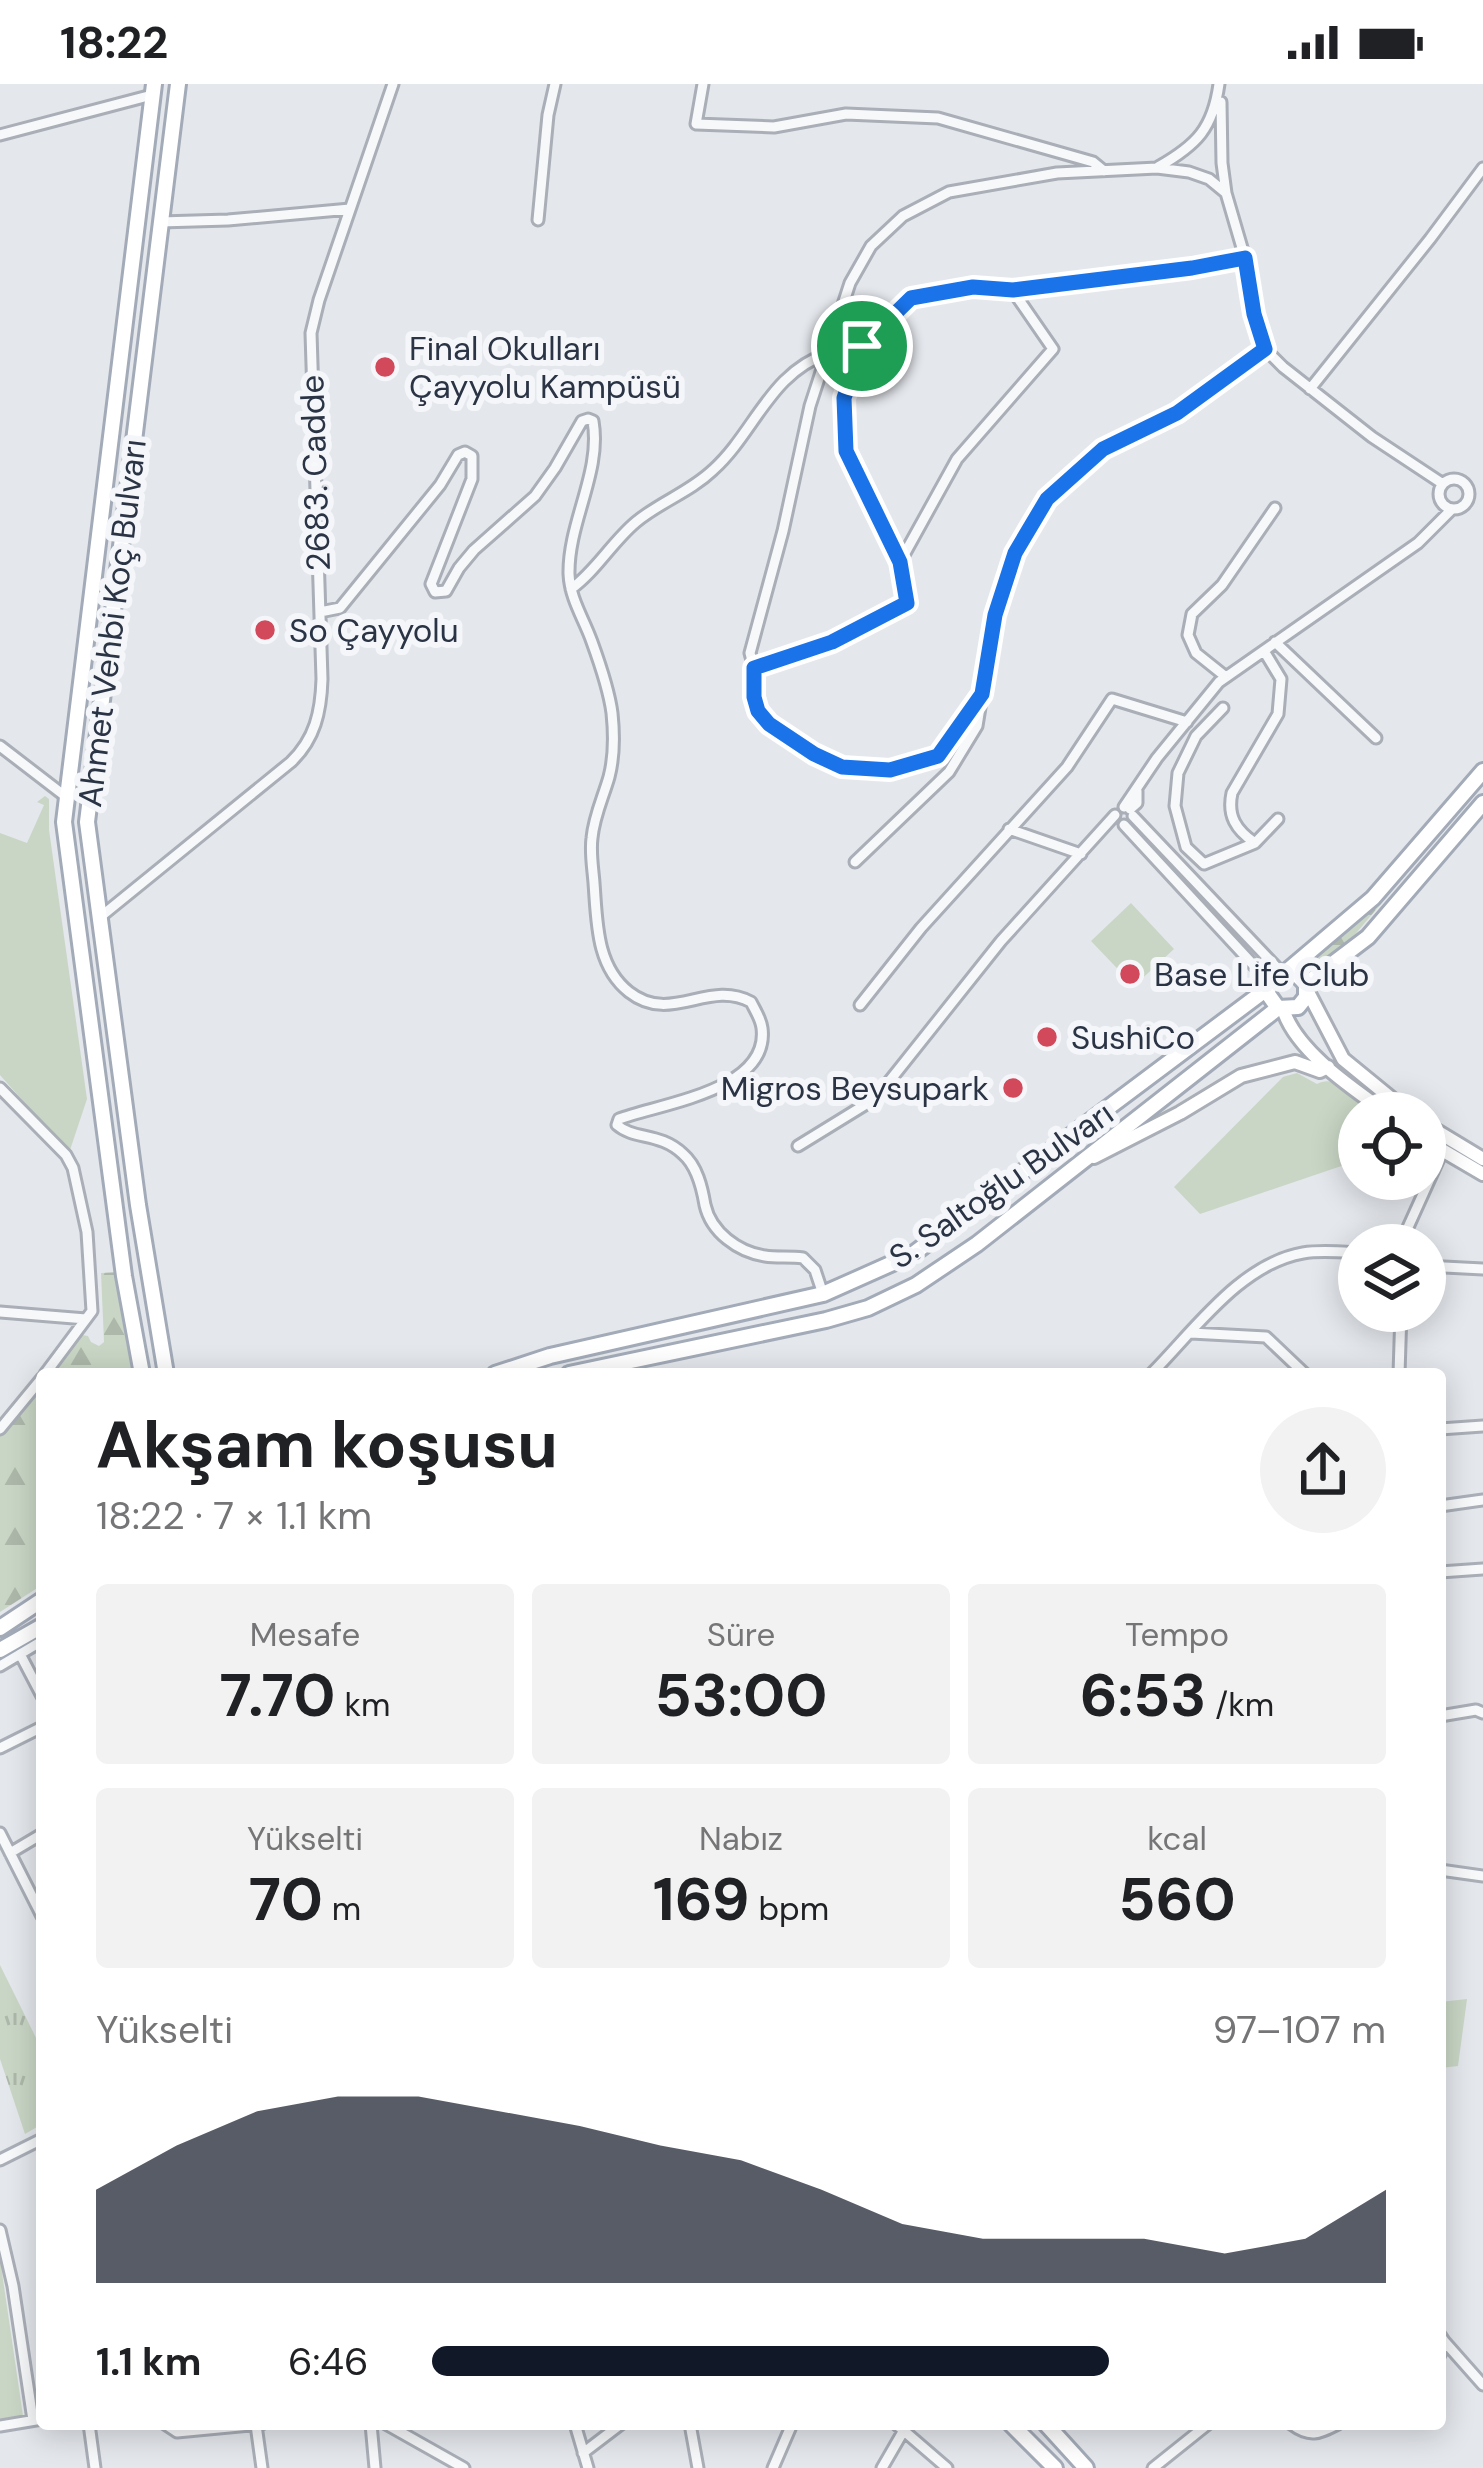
<!DOCTYPE html>
<html lang="tr">
<meta charset="utf-8">
<style>
:root{--surface:#fff;--page:#f2f2f2;--text:#202124;--muted:#757577;--accent:#111827}
body{margin:0;font-family:"DM Sans",sans-serif;background:var(--page);color:var(--text);height:100vh;display:flex;flex-direction:column;font-size:45px;white-space:nowrap}
*{box-sizing:border-box;margin:0}
p{font-size:39px;color:var(--muted)}
.icon{flex:none;width:66px;height:66px;fill:none;stroke:currentColor;stroke-width:2;stroke-linecap:round;stroke-linejoin:round}
.map{position:relative;flex:1;overflow:hidden}
.panel{position:absolute;left:36px;top:1284px;width:1410px;height:1062px;display:flex;flex-direction:column;background:var(--surface);border-radius:12px;box-shadow:0 6px 30px #0003}
.panel>*{flex:none}
.controls{position:absolute;left:1338px;top:1008px;display:grid;gap:24px}
.controls a{display:grid;place-items:center;width:108px;height:108px;border-radius:50%;background:var(--surface);box-shadow:0 6px 30px #0003;font-size:60px}
.pin{position:absolute;display:grid;place-items:center;width:102px;height:102px;color:#fff;margin:-51px;border:6px solid #fff;border-radius:50%;box-shadow:0 3px 12px #0007}
.round{display:grid;place-items:center;flex:none;width:126px;height:126px;border-radius:63px;background:var(--page)}
.summary{display:flex;align-items:center;justify-content:space-between;height:204px;padding:0 60px}
h1{font-size:66px;font-weight:700;line-height:90px}
.stats{display:grid;grid-template-columns:repeat(3,1fr);gap:18px;height:204px;padding:12px 60px}
.stats div{display:grid;align-content:center;border-radius:12px;background:var(--page);text-align:center}
.stats b{font-size:60px;font-weight:700}
.stats small{font-size:33px;font-weight:400}
.stats p{font-size:33px}
.chart{height:336px;padding:24px 60px}
.chart p{display:flex;justify-content:space-between}
.chart svg{width:100%;height:216px;margin-top:12px;fill:var(--accent);opacity:.7}
ul{padding:0 60px;list-style:none;font-size:39px}
li{display:grid;grid-template-columns:192px 144px 1fr;align-items:center;height:90px}
li i{height:30px;border-radius:15px;background:var(--accent)}
.status{display:flex;justify-content:space-between;align-items:center;height:84px;padding:0 60px;background:var(--surface);direction:ltr}
.status svg{height:33px;fill:currentColor}
.map>svg:first-child{display:block}
.grass{fill:url(#grass-tufts)}
.forest{fill:url(#forest-firs)}
.park{fill:#c9d6c5}
.lines{fill:none;stroke-linecap:round;stroke-linejoin:round}
.street-casing{stroke:#a9aeb7;stroke-width:15}
.secondary-casing{stroke:#a9aeb7;stroke-width:18}
.primary-casing{stroke:#a3abb8;stroke-width:20}
.street{stroke:#f7f8fa;stroke-width:9}
.secondary{stroke:#fff;stroke-width:12}
.primary{stroke:#fff;stroke-width:14}
.route-casing{stroke:#fff;stroke-width:24}
.route{stroke:#1a73e8;stroke-width:15}
.poi-dot{fill:#d1495b;stroke:#f4f6f9;stroke-width:4.5}
.labels{text-anchor:middle;dominant-baseline:central;stroke-width:12;stroke-linejoin:round;paint-order:stroke}
.poi-label{font-size:33px;fill:#2b3445;stroke:#f4f6f9;text-anchor:start}
.street-label{font-size:33px;fill:#2b3445;stroke:#f4f6f9}
</style>
<div class="status"><b>18:22</b><svg viewBox="0 0 49 12"><path d="M0 12V9h3v3zM5 12V6h3v6zM10 12V3h3v9zM15 12V0h3v12zM26 1h20v11H26zM47 4h2v5h-2z"/></svg></div>
<div class="map">
<svg width="1483" height="2384" viewBox="0 0 1483 2384">
<defs>
<pattern id="grass-tufts" width="24" height="20" patternUnits="userSpaceOnUse" patternTransform="scale(3)"><rect width="24" height="20" fill="#c9d6c5"/><path d="M3 7l-1-3M5 7V3M7 7l1-3M15 17l-1-3M17 17v-4M19 17l1-3" fill="none" stroke="#adb8ab"/></pattern>
<pattern id="forest-firs" width="22" height="20" patternUnits="userSpaceOnUse" patternTransform="scale(3)"><rect width="22" height="20" fill="#c9d6c5"/><path d="M5 1l3.5 6h-7zM16 11l3.5 6h-7z" fill="#adb8ab"/></pattern>
</defs>
<rect width="100%" height="100%" fill="#e4e7ec"/>
<path class="grass" d="M0 1881 42 1966V2040L25 2050 0 1975Z"/>
<path class="forest" d="M1483 691V699L1314 899 1300 883 1362 831Z
M120 1188 123 1240 135 1290H50L82 1251 88 1252 91 1258 99 1262 104 1258 101 1189Z
M42 1300V1501L0 1528V1352Z"/>
<path class="park" d="M45 712 49 715V746L87 1015 69 1069 0 991V749L27 759 44 721 37 718Z
M1131 819 1174 865 1134 902 1091 857Z
M1297 989 1317 1000C1338 989 1356 1015 1371 1029H1359V1076L1200 1130 1174 1103 1283 993Z
M1467 1915 1458 1982 1440 1984V1918Z
M0 2175 23 2332 0 2336Z"/>
<g class="lines">
<defs>
<path id="street" d="M703 0 696 40 774 43 846 30 938 34 1093 78 1104 87
M1221 18 1222 79 1226 109
M0 51 152 11
M1158 83C1197 61 1213 44 1219 0
M538 136 548 31 555 0
M160 138 228 136 350 125
M1245 174 1192 184 1013 207 973 203 911 214 861 262 844 314 846 367 900 478 907 519 832 558 754 584 750 569 783 447 810 322 850 199 871 162 903 132 949 108 1057 89 1157 84 1189 88 1209 95 1226 109 1245 174 1254 230 1265 265 1283 283 1372 353 1443 400
M1310 305 1430 155 1483 84
M1439 410a15 15 0 1 1 30 0a15 15 0 1 1-30 0Z
M900 478 957 375 1053 265 1013 207
M571 505C596 487 612 458 636 438 660 418 690 408 713 386 755 348 770 288 829 269
M320 528 340 524 440 401 458 371 465 368 472 372V395L431 500 435 508 446 507 459 484 474 466 535 412 555 384 582 337 588 335 593 337C602 388 568 438 569 490 570 515 584 535 592 558 600 580 609 606 612 629 614 648 614 674 609 693 603 714 594 732 592 754 590 769 593 785 594 799 597 838 596 882 629 908 671 941 708 895 751 918 755 926 761 935 762 944 770 1006 663 1019 619 1035L617 1041C634 1056 660 1048 683 1070 697 1082 702 1103 705 1121 711 1148 738 1168 765 1172 777 1174 790 1172 803 1174L815 1186 823 1210
M1275 558 1376 654
M1264 567 1281 595 1278 630 1232 709C1227 732 1236 746 1255 759L1278 735
M754 584V613L758 627 769 640 814 671 842 683 890 686 938 672 981 612
M1226 593 1196 569 1188 551 1192 530 1222 501 1275 424
M1223 624 1196 652 1178 689 1175 722 1186 763 1204 780 1255 759
M0 662 65 712
M1124 723 1157 674 1219 598 1418 459 1452 425
M1130 725 1137 719V707
M1133 732 1281 888
M1124 741 1269 898
M1009 745 1081 770
M855 778 949 688 977 642 995 531 1015 469 1047 415 1104 365 1177 330 1265 265
M99 834 291 678C315 655 321 628 322 595L311 249 319 216 393 0
M860 921 921 844 1067 683 1112 615 1187 638
M0 1004 66 1071 73 1084 87 1148 92 1227 45 1290
M798 1062 876 1014 1001 857 1115 731
M1400 1161 1442 1068
M1425 1182 1483 1185
M0 1228 86 1235
M1191 1249 1266 1253 1305 1290
M1151 1290C1194 1247 1240 1180 1303 1169 1321 1166 1341 1168 1359 1169
M1399 1290 1401 1227
M0 1345 42 1294
M1440 1345 1483 1342
M1440 1422 1483 1416
M1440 1488 1483 1485
M20 1570 42 1612
M0 1582 42 1557
M1440 1632 1476 1626 1483 1629
M0 1664 42 1643
M0 1749 42 1832
M10 1769 42 1750
M1440 1786 1483 1792
M0 2076 42 2055
M0 2146 13 2202 33 2336
M1440 2251 1444 2257 1440 2271
M1444 2257 1483 2301
M89 2340 95 2384
M165 2340 177 2348 262 2340
M371 2340 375 2384
M386 2340 464 2384
M575 2340 588 2384
M690 2340 698 2384
M896 2340 947 2384
M1291 2340C1310 2354 1318 2350 1338 2340
M256 2341 262 2384
M0 2342 42 2335
M583 2369 621 2340
M773 2384 792 2340
M882 2384 904 2346
M1153 2384 1208 2340"/>
<path id="secondary" d="M1307 906 1343 975 1409 1029
M1283 925C1296 967 1352 1004 1387 1029
M1425 1040 1483 1075
M1425 1056 1483 1090
M1094 1073 1180 1029 1241 992 1295 978 1320 987 1328 983"/>
<path id="primary" d="M1287 887 1373 814 1483 687
M1278 924 1268 910 1269 898 1276 890 1293 887 1306 900
M142 1290 124 1192 64 738 154 0
M166 1290 138 1121 87 738 178 0
M495 1290 550 1272 823 1210 913 1170 1268 904
M569 1290 826 1236 868 1224 916 1201 977 1160 1278 924 1298 923 1306 913V900L1368 853 1483 719
M0 1544 42 1516
M0 1566 42 1542
M1011 2340 1055 2384
M1046 2340 1086 2384"/>
</defs>
<use href="#street" class="street-casing"/>
<use href="#secondary" class="secondary-casing"/>
<use href="#primary" class="primary-casing"/>
<use href="#street" class="street"/>
<use href="#secondary" class="secondary"/>
<use href="#primary" class="primary"/>
</g>
<g class="lines">
<defs>
<path id="route" d="M1245 174 1254 230 1265 265 1177 329 1103 365 1047 415 1015 469 995 531 982 610 938 672 890 686 842 683 814 670 769 640 758 627 754 613V584L832 558 907 519 900 478 846 367 844 314 862 262 911 214 973 203 1013 206 1192 184Z"/>
</defs>
<use href="#route" class="route-casing"/>
<use href="#route" class="route"/>
</g>
<g class="poi-dot">
<circle cx="385" cy="283" r="12"/>
<circle cx="265" cy="546" r="12"/>
<circle cx="1130" cy="890" r="12"/>
<circle cx="1047" cy="953" r="12"/>
<circle cx="1013" cy="1004" r="12"/>
</g>
<g class="labels">
<g class="poi-label">
<text x="409" y="264">Final Okulları<tspan x="409" dy="38">Çayyolu Kampüsü</tspan></text>
<text x="289" y="546">So Çayyolu</text>
<text x="1154" y="890">Base Life Club</text>
<text x="1071" y="953">SushiCo</text>
<text x="989" y="1004" text-anchor="end">Migros Beysupark</text>
</g>
<g class="street-label">
<text transform="translate(315 389) rotate(-92)">2683. Cadde</text>
<text transform="translate(112 539) rotate(-83)">Ahmet Vehbi Koç Bulvarı</text>
<text transform="translate(1001 1101) rotate(-35)">S. Saltoğlu Bulvarı</text>
</g>
</g>
</svg>
<div class="controls">
<a><svg class="icon" aria-label="locate" viewBox="0 0 24 24"><circle cx="12" cy="12" r="6"/><path d="M12 2v4M12 18v4M2 12h4M18 12h4"/></svg></a>
<a><svg class="icon" aria-label="layers" viewBox="0 0 24 24"><path d="M12 4l9 5-9 5-9-5zM3 14l9 5 9-5"/></svg></a>
</div>
<div class="pin" style="left:862px;top:262px;background:#1e9e55"><svg class="icon" aria-label="arrive" viewBox="0 0 24 24"><path d="M6 21V4h12l-3 4 3 4H6"/></svg></div>
<section class="panel">
<div class="summary"><div><h1>Akşam koşusu</h1><p>18:22 · 7 × 1.1 km</p></div><a class="round"><svg class="icon" aria-label="share" viewBox="0 0 24 24"><path d="M12 15V3M7 8l5-5 5 5M5 13v7h14v-7"/></svg></a></div>
<div class="stats">
<div><p>Mesafe</p><b>7.70<small> km</small></b></div>
<div><p>Süre</p><b>53:00</b></div>
<div><p>Tempo</p><b>6:53<small> /km</small></b></div>
</div>
<div class="stats">
<div><p>Yükselti</p><b>70<small> m</small></b></div>
<div><p>Nabız</p><b>169<small> bpm</small></b></div>
<div><p>kcal</p><b>560</b></div>
</div>
<div class="chart"><p><span>Yükselti</span>97–107 m</p>
<svg viewBox="0 0 160 44" preserveAspectRatio="none"><path d="M0 44V25L10 16L20 9L30 6L40 6L50 9L60 12L70 16L80 19L90 25L100 32L110 35L120 35L130 35L140 38L150 35L160 25V44z"/></svg>
</div>
<ul>
<li><b>1.1 km</b>6:46<i style="width:71%"></i></li>
</ul>
</section>
</div>
